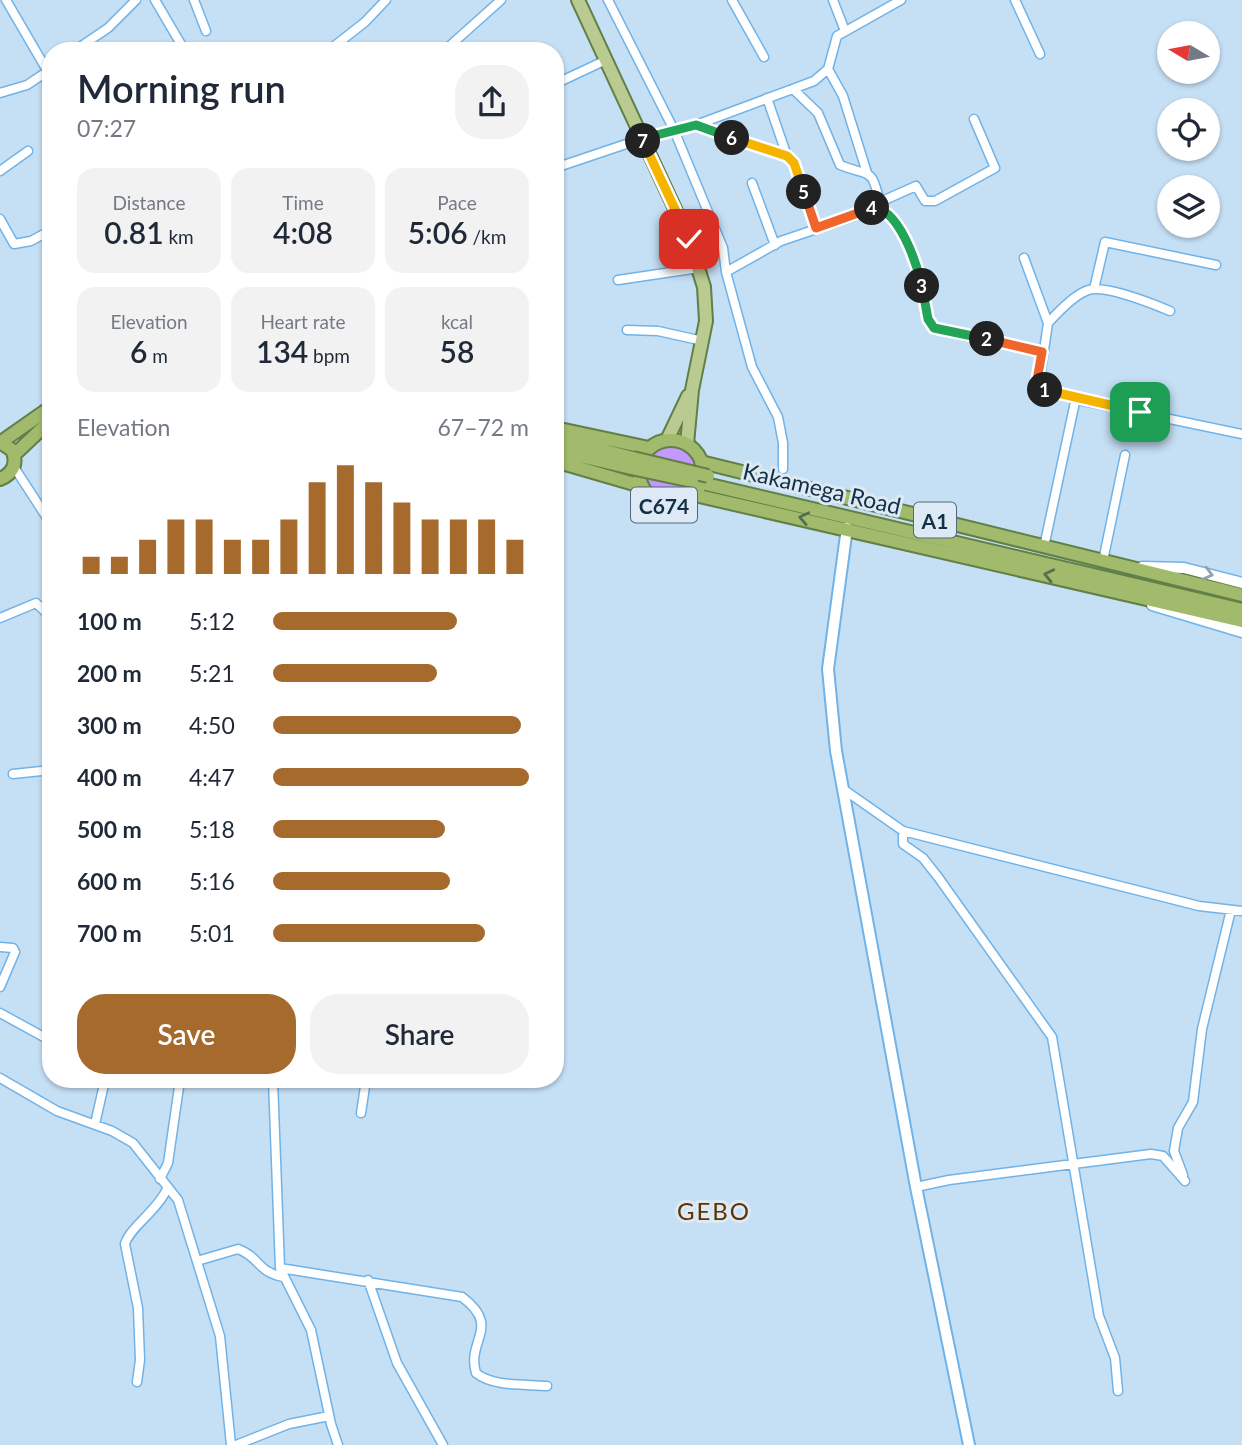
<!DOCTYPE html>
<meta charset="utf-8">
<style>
:root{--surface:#fff;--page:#f2f2f3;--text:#1f2937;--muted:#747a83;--accent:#a66b2c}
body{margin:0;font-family:Lato,sans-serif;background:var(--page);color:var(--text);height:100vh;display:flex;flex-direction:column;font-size:26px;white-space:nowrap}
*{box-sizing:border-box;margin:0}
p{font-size:23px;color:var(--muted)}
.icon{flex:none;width:38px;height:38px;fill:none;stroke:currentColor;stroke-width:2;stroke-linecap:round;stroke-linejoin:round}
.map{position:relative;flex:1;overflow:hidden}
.side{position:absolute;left:42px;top:42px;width:522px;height:1046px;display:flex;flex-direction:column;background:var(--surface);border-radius:28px;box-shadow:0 2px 5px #0004}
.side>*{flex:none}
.needle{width:46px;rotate:280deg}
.tools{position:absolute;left:1157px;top:21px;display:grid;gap:14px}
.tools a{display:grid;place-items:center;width:63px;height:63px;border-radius:50%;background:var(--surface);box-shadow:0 2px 5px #0004;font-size:35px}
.pin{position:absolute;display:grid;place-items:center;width:60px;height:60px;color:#fff;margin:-30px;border-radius:14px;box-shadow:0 4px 10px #0006}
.km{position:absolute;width:35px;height:35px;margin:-18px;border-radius:50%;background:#222;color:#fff;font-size:19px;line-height:35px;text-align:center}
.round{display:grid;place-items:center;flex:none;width:74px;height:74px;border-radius:28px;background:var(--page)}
.head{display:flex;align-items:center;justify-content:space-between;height:119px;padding:0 35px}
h1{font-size:38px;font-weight:600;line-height:52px}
.metrics{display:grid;grid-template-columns:repeat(3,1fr);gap:10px;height:119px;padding:7px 35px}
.metrics div{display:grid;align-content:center;border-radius:18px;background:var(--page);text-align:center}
.metrics b{font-size:30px;font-weight:600}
.metrics small{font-size:19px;font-weight:400}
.metrics p{font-size:19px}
.chart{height:196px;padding:14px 35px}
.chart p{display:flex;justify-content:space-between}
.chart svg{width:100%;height:126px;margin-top:7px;stroke:var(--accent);stroke-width:6}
.action{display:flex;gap:14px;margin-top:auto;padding:14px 35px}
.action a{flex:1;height:80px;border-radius:28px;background:var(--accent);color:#fff;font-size:28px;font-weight:600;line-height:80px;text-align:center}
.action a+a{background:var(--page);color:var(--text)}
ul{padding:0 35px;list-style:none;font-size:23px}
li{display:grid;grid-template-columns:112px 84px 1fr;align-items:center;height:52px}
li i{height:18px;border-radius:9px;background:var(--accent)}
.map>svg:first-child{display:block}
.green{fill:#c598fd}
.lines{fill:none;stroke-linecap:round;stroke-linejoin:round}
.minor-casing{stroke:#70b3e8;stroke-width:11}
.tertiary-casing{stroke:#70b3e8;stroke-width:13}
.secondary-casing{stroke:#70b3e8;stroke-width:14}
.primary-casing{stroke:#617f46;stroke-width:16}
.trunk-casing{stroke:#617f46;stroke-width:16}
.minor{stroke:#fff;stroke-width:8}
.tertiary{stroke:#fff;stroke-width:10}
.secondary{stroke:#fff;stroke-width:10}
.primary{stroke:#b9cb90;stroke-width:12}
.trunk{stroke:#a2ba6b;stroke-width:12}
.trunk-bridge-casing{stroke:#617f46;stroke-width:16;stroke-linecap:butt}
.trunk-bridge{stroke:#a2ba6b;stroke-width:12}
.oneway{stroke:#546e56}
.oneway2{stroke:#95a2ab}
.split-1-casing{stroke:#fff;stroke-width:14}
.split-2-casing{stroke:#fff;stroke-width:14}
.split-3-casing{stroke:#fff;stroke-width:14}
.split-4-casing{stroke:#fff;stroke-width:14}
.split-5-casing{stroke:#fff;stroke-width:14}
.split-6-casing{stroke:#fff;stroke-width:14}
.split-7-casing{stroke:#fff;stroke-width:14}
.split-8-casing{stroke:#fff;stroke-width:14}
.split-1{stroke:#f5b400;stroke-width:9}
.split-2{stroke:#f0652b;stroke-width:9}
.split-3{stroke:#22a559;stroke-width:9}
.split-4{stroke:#22a559;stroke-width:9}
.split-5{stroke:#f0652b;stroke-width:9}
.split-6{stroke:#f5b400;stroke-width:9}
.split-7{stroke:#22a559;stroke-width:9}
.split-8{stroke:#f5b400;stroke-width:9}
.labels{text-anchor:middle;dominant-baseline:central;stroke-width:6;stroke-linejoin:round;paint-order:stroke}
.shield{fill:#ddeaf5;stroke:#50687a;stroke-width:2}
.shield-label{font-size:21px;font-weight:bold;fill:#143045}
.street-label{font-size:23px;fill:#143045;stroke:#ddeaf5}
.neighbourhood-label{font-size:24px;letter-spacing:2px;fill:#5c3404;stroke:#ddeaf5}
</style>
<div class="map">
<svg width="1242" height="1445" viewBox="0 0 1242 1445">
<rect width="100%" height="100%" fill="#c5dff5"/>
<path class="green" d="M644 472a27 27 0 1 1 54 0a27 27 0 1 1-54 0Z"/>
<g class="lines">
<defs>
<path id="minor" d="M6 0 48 72
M155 0 182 46
M194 0 206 31
M608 0 674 130 723 248 726 272 752 367 778 417 783 443V469
M732 0 764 57
M833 0 845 31
M1015 0 1040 54
M74 51 108 28 136 0
M328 51 365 22 386 0
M444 51 501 0
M828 69 843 96 867 173
M555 84 606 60
M793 89 818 113 840 165C873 178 871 166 881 206
M0 93 27 85 51 69
M767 98 787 156
M696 125 787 156 794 163 816 228
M555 168 641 139 696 125 814 81 828 69 837 36 901 0
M0 171 28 151
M752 183 775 245
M880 202 916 186 925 201H935L995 168 974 119
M0 219 14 244 31 241 51 230
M1024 258 1048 323
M726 272 781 241 878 208C904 217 922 277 926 303 927 310 927 317 930 324L944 331 1042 352
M618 280 699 268
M1094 289 1105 242 1216 265
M627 330 658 331 703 341
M1074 399 1242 434
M14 467 51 524
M1044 547 1075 402 1072 396 1049 391 1039 384 1048 323C1058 312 1073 296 1086 291 1102 283 1153 304 1170 311
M1103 561 1125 455
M0 618 36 603 51 617
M13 774 51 770
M843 789 903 831 1199 906 1242 911
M903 831V844L923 858 938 877 1052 1037 1099 1316 1115 1358 1118 1391
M0 947 13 948 15 952 0 987
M0 1013 51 1041
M0 1078 57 1111 112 1131 133 1143 178 1200 220 1336 231 1445
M273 1080 280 1268 311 1330 331 1424 338 1445
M361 1113 366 1080
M95 1124 105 1080
M1183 1175 1174 1151 1178 1128 1193 1102 1202 1029 1231 910
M160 1179 168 1163 180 1080
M916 1187 949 1180 1151 1154 1163 1156 1185 1181
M197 1261 238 1249C260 1257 256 1271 283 1277
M280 1268 462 1297C502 1327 466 1340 476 1373 493 1387 525 1384 547 1386
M368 1280 397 1363 443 1445
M137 1382 140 1360 138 1308 125 1244C130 1227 157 1211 167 1189
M236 1445 289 1424 329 1416"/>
<path id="tertiary" d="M1142 567 1184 568 1242 583
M1152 605 1242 632"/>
<path id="secondary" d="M847 528 828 669 836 751 916 1187 969 1445"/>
<path id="primary" d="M578 0 689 239 704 287 706 321 692 390 687 444
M667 440 688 396"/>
<path id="trunk" d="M555 428 649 448
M555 438 633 458
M639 472a32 32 0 1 1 64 0a32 32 0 1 1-64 0Z
M0 442 12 450C18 463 13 474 0 479
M1 442 51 407
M555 450 631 468
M14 455 51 420
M555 461 641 486
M701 462 1242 595
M706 484 1242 610
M695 495 1242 621"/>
</defs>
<use href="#minor" class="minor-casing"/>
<use href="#tertiary" class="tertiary-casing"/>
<use href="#secondary" class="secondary-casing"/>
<use href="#primary" class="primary-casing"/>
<use href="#trunk" class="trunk-casing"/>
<use href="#minor" class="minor"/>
<use href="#tertiary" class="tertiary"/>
<use href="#secondary" class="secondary"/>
<use href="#primary" class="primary"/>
<use href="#trunk" class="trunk"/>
<defs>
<path id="trunk-bridge" d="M633 458 708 476
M631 468 692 481"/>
</defs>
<use href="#trunk-bridge" class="trunk-bridge-casing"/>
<use href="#trunk-bridge" class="trunk-bridge"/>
</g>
<defs><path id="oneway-chevron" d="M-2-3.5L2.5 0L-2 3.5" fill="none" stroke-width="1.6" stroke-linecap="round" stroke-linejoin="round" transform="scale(1.75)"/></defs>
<g class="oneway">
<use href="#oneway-chevron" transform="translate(804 518) rotate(-168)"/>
<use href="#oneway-chevron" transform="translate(1049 575) rotate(-167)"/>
</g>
<use class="oneway2" href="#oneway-chevron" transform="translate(1208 574) rotate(14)"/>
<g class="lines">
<defs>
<path id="split-1" d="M1045 390 1140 412"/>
<path id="split-2" d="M987 339 1042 352 1037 380 1045 390"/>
<path id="split-3" d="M922 286 928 319 934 328 987 339"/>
<path id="split-4" d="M872 208C899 207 917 265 922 286"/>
<path id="split-5" d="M804 192 816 228 872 208"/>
<path id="split-6" d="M732 138 787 156 794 163 804 192"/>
<path id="split-7" d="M643 141 641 139 696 125 732 138"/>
<path id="split-8" d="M643 141 689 239"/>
</defs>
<use href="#split-1" class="split-1-casing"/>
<use href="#split-2" class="split-2-casing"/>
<use href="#split-3" class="split-3-casing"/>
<use href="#split-4" class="split-4-casing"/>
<use href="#split-5" class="split-5-casing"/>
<use href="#split-6" class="split-6-casing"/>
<use href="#split-7" class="split-7-casing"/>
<use href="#split-8" class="split-8-casing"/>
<use href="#split-1" class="split-1"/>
<use href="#split-2" class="split-2"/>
<use href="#split-3" class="split-3"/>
<use href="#split-4" class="split-4"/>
<use href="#split-5" class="split-5"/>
<use href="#split-6" class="split-6"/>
<use href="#split-7" class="split-7"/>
<use href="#split-8" class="split-8"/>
</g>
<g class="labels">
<g class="shield">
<rect x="631" y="487.5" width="66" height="35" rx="5"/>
<rect x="914" y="502.5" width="42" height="35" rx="5"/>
</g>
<g class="shield-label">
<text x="664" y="505">C674</text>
<text x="935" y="520">A1</text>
</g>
<g class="street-label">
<text transform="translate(822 488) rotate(13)">Kakamega Road</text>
</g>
<g class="neighbourhood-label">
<text x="714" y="1210">GEBO</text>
</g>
</g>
</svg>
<div class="tools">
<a><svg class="needle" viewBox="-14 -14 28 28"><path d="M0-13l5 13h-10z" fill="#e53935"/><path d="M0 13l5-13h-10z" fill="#747a83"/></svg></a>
<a><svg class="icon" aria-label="locate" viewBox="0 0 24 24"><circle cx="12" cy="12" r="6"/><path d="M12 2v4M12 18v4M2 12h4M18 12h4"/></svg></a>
<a><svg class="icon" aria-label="layers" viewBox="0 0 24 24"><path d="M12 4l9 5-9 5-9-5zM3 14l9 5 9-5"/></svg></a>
</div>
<div class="pin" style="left:1140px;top:412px;background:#1e9e55"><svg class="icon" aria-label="arrive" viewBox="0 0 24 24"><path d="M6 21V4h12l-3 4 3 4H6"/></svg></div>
<div class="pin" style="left:689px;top:239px;background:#d93025"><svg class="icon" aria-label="check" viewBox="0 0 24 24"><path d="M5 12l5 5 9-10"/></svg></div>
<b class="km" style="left:1045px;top:390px">1</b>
<b class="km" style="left:987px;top:339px">2</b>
<b class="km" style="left:922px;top:286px">3</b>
<b class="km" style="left:872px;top:208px">4</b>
<b class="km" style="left:804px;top:192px">5</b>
<b class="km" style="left:732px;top:138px">6</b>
<b class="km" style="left:643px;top:141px">7</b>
<section class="side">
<div class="head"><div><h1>Morning run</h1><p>07:27</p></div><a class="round"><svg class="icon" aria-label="share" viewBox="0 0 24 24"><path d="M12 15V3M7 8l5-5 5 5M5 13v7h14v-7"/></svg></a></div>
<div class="metrics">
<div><p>Distance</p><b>0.81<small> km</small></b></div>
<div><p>Time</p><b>4:08</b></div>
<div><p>Pace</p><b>5:06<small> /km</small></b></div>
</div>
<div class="metrics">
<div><p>Elevation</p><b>6<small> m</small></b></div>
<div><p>Heart rate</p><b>134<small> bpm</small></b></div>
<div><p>kcal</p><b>58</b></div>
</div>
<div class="chart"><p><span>Elevation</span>67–72 m</p>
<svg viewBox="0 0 160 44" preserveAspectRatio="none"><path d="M5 44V38M15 44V38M25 44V32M35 44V25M45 44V25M55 44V32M65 44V32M75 44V25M85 44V12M95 44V6M105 44V12M115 44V19M125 44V25M135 44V25M145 44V25M155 44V32"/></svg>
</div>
<ul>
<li><b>100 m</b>5:12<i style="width:72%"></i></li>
<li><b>200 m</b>5:21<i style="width:64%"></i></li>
<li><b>300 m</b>4:50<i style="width:97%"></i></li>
<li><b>400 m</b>4:47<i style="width:100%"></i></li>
<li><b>500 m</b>5:18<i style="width:67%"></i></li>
<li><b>600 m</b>5:16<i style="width:69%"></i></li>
<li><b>700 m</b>5:01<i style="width:83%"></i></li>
</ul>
<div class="action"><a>Save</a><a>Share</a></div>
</section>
</div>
